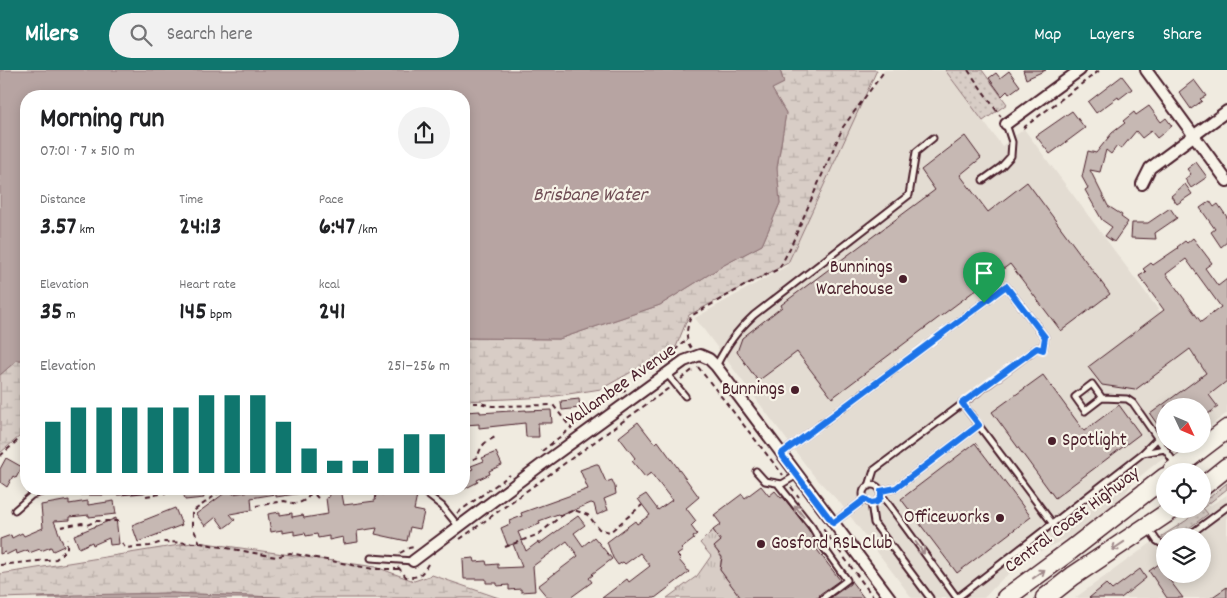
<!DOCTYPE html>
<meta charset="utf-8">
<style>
:root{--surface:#fff;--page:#f2f2f2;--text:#202124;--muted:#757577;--accent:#0f766e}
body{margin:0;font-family:Dekko,sans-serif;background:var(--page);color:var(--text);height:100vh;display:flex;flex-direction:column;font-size:19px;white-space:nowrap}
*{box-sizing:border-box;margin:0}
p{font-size:16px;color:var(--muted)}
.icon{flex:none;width:28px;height:28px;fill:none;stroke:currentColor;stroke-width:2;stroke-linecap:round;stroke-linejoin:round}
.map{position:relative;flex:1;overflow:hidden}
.drawer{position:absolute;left:20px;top:20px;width:450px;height:405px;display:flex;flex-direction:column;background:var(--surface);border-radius:20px;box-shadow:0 2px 12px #0003}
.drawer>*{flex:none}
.needle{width:32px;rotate:134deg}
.tools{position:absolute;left:1156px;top:328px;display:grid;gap:10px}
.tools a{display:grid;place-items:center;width:55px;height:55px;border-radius:50%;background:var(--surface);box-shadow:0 2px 12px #0003;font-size:25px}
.pin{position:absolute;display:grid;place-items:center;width:42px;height:42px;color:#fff;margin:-51px -21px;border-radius:50% 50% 50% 0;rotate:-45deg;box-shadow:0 0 5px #0007}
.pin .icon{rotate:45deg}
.round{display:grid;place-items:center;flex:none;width:52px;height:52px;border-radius:26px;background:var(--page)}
.summary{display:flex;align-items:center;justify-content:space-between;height:85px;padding:0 20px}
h1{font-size:28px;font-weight:800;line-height:38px}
.stats{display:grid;grid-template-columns:repeat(3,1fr);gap:8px;height:85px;padding:5px 20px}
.stats div{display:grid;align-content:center}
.stats b{font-size:25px;font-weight:800}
.stats small{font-size:14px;font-weight:400}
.stats p{font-size:14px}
.chart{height:140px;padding:10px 20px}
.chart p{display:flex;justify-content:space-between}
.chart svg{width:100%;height:90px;margin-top:5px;stroke:var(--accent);stroke-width:6}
header{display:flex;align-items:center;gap:30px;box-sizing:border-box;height:70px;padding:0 25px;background:var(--accent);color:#fff}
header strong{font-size:24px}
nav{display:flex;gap:28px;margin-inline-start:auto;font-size:18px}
.search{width:350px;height:45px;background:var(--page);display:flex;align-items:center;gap:12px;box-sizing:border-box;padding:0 18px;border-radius:28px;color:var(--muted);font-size:19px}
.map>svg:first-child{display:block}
.built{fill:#e3dcd2;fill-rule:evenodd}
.grass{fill:url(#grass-tufts);stroke:#917678}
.wetland{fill:url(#wetland-marsh);stroke:#917678}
.park{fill:url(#park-dots);stroke:#917678}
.water{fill:#b7a4a2;stroke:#8b6f72}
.building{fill:#c6b8b3;stroke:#4a1f2b;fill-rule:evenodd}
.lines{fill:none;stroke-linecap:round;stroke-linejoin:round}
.lane-casing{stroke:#4a1f2b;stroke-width:9}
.street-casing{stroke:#4a1f2b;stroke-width:14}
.highway-casing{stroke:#4a1f2b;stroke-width:21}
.path{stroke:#4a1f2b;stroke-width:2;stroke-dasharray:5 4;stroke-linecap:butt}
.lane{stroke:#f7f3e8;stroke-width:5}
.street{stroke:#f7f3e8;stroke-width:10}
.highway{stroke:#f7f3e8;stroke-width:18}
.oneway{stroke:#a0898a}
.route-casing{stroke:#fff;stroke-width:10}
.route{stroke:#1a73e8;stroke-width:6}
.poi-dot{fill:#4a1f2b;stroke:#f7f3e8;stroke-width:2}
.labels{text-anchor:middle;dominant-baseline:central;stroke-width:4.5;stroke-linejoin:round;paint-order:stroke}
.poi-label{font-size:19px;fill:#4a1f2b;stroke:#f7f3e8;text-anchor:end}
.street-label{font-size:19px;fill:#4a1f2b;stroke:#f7f3e8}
.water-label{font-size:20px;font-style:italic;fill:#704e55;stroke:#f7f3e8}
</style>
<header>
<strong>Milers</strong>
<div class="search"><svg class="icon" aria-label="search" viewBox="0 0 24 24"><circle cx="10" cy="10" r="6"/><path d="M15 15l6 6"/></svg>Search here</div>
<nav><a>Map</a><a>Layers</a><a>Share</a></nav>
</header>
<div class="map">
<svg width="1227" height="528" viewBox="0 0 1227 528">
<defs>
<pattern id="grass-tufts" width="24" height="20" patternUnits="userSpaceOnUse" patternTransform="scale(1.25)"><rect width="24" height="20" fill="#d8cdc6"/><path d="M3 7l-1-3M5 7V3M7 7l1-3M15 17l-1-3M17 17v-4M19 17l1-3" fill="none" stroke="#bbb0aa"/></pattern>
<pattern id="wetland-marsh" width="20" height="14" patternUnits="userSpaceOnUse" patternTransform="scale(1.25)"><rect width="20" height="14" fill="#d8cdc6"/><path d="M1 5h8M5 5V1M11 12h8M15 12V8" fill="none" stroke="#bbb0aa"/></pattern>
<pattern id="park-dots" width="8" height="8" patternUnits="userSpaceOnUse" patternTransform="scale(1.25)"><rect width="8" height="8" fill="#d8cdc6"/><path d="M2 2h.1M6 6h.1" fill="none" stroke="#bbb0aa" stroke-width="1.8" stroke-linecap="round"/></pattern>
</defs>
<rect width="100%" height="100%" fill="#f0ebe0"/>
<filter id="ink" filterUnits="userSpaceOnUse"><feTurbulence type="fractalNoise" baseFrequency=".02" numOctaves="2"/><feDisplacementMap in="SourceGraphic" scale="10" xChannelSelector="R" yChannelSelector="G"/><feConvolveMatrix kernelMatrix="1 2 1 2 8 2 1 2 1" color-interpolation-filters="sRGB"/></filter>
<g filter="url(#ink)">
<path class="built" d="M884 0H945L1002 76 1024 59 1192 285 1227 258V343L1203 362 1202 336H1165V374H1187L1170 387 1159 391 1134 411 1125 424 1073 465 1034 484 1001 510 984 528H912L841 434 814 406 695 248 787 196 848 55Z
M1227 425V528H1075L1151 473ZM1165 466H1202V504H1165Z"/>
<path class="grass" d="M713 460 721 471 714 477 721 487 726 484 727 486 721 490 720 500 739 525 734 528H667L697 506 711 486 700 473Z"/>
<path class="wetland" d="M780 0H877L788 193 689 245 676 277 601 319 549 327 464 331V268L559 269 660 235 724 195 762 175 780 133 777 98 786 43 772 19 784 13Z
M17 290H26V361L0 383V305Z
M198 472 376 497 414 511 432 505 499 528H300L169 523 0 528V504Z"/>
<path class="park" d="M945 0H982L1007 34 983 51Z
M1227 413V419L1203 438 1208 444 1178 466H1165V469L1163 468 1162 466 1187 450 1197 439H1202L1203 433Z"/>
<path class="water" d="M0 0H780L784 13 772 19 786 43 777 98 780 133 762 175 724 195 660 235 559 269 464 268V26H26V290H17L0 305Z
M169 523 300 528H37L75 525Z"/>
<path class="building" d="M1023 0H1046L1026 9Z
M1009 1 1020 16 1009 24 1007 21 1002 26 989 8 996 3 1000 8Z
M1122 6 1132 19 1119 29 1118 27 1096 43 1088 32Z
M1194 10 1206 26 1200 29 1202 31 1191 39 1179 22Z
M1149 36 1161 52 1166 48 1172 56 1157 68 1151 61 1142 68 1136 61 1121 79 1117 76 1111 84 1106 80 1100 102 1090 100 1108 136 1122 145 1121 147 1128 152 1114 172 1105 166 1112 157 1102 150 1085 120 1088 118 1082 107 1088 81 1096 83 1112 63 1125 53 1123 51 1134 42 1136 45Z
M1072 41 1085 58 1050 84 1036 66Z
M965 66 981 88 960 105 988 142 1027 112 1110 224 1061 261 1010 194 832 328 797 282 758 311 737 282 742 268 782 237 781 235 935 120 921 100Z
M1196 92 1207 107 1191 118 1185 109 1191 104 1187 99Z
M1185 114 1192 124 1177 134 1171 126Z
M1210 131 1214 137 1218 134 1227 147V172L1221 177 1211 162 1215 159 1200 138Z
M1170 138 1177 148 1155 163 1156 169 1131 168 1132 153H1148Z
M1193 168 1212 193 1205 198 1218 216 1227 209V311L1209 325 1218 337 1202 348V336H1165V365L1150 344 1206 303 1190 279 1135 320 1102 315 1088 297 1164 240 1139 206 1146 202 1143 199 1151 193 1153 195 1178 178 1177 177 1185 171 1187 173ZM1186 189 1221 237 1201 252 1166 204Z
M1043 305 1084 361 1119 335 1140 364 1055 428 992 342Z
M579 329 580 338 562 340 561 331Z
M526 340V341L551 340 552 353H538L539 367H526L525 353 479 358V354L465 355V342L480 341V343Z
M638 352 655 374 658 371 699 427 686 438 696 451 691 456 697 464 693 467 694 469 681 479 683 481 677 485 681 489 679 490 689 502 655 528H602L627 509 629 512 650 496 640 483 625 494 623 492 618 495 613 488 607 472 635 451 637 454 650 445 638 429 646 424 658 440 672 430 651 403 645 407 632 391 635 388 619 367Z
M975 373 1031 447 957 503 901 429Z
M496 382 502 395 489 401 490 404 477 410 478 412 464 419V403L473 399 471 396 484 391 482 388Z
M6 388 22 397 16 408 13 406 7 417 0 412V399Z
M596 394H598L606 412 612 410 615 417 616 424 604 429 608 440 597 445 594 434 591 433 560 446 558 444 539 451 540 454 518 462 526 481 538 472 539 474 578 446 585 455 574 463 583 476 594 467 612 489 592 504 593 505 589 508 592 512 570 528H548L538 516 578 486 567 471 533 496 535 521 521 522V519L509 520V515L497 516V513H486V509H464L463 489 474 488 475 492 486 491 487 495 498 494V498L522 497 513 474 508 476 501 458 510 454 509 451 522 446 521 443 588 419 580 400Z
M761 416 769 426 775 421 781 428 783 427 808 459 818 476 815 477 840 510 820 524 819 528H741L720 500 722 487 714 477 721 471 713 460 721 454 714 445 742 424 745 428Z
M202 419 204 428 185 430 183 421Z
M263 419H301L302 423 276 427V424L251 428 252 440 230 444 235 450 224 458 216 447 205 456 196 444 229 420 233 424Z
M328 419H341L344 435 375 431 376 424 385 425 386 420 417 426 414 440 424 442 420 459 410 457 407 471 375 464 377 458 357 461 358 472 344 474 343 467 329 470V466L318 468 317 464 306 466 305 463 294 465V461L282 463V460L271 462 268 444 280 442V445L292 443V447L303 445 304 448 328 444 326 428 329 427Z
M69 430V434L88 431V435L114 431 116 444 89 447V445L70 447V450L54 451 64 476 53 481 51 477 41 481 40 479 29 483 28 480 17 484 16 480 6 485 5 482 0 484V469L11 465 12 468 22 463 24 466 43 458 41 435Z
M175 438 182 455 138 472 132 455Z
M116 448 119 474 110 475 109 468 93 475 92 472 79 478 74 465Z
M1159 494 1165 504 1183 528H1167L1149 501Z
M1140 499 1146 508 1121 528H1089L1106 514 1112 520Z
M851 511 864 528H830L850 514Z
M1227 517V528H1211Z"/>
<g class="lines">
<defs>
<path id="lane" d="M983 110 1001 97 1011 86 1012 72 1006 54
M716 296C728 273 736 262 754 245L909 125 916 82 933 68
M667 304 685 326
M1102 328 1092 314 1075 327 1085 341 1102 328 1127 329 1133 333 1176 395
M962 333 1053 454
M1143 383 1165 379
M781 384 1006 216 1045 267 1043 279 1037 278 874 400 869 416
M756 401 765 411 782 414 797 405
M778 414 812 457 824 478 847 510 823 528
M863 424a9 9 0 1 1 18 0a9 9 0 1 1-18 0Z
M420 419 442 436 459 457
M881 421 896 418 979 355
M881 424 957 528
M871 433 874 453 930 528
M15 440 32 425 45 421H119L143 419
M833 453 865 429
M1149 459 1157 471 1165 476
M1188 466 1227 437
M371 488 413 491
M957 528 1143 383 1158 368"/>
<path id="street" d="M1146 0 1227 111
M1006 54 1080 0
M1142 114 1150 98 1227 41
M413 491 541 395 684 291 700 285 709 289 716 296 890 528"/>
<path id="highway" d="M1172 401 1227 359
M1202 417 1227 397
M1006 528 1071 480 1165 407
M1045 528 1073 506 1173 439"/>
</defs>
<use href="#lane" class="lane-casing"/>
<use href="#street" class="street-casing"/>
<use href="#highway" class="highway-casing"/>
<path class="path" d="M968 0 1001 47
M1023 58 1100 0
M691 278C684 267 687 258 691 246L753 211 779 199 790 178 843 57 885 0
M698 297 783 405
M655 299 686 270
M681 309 695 298
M464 333H480L492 336 553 335 571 358
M542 381 607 330 627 319
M0 386 26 363
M464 392C483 388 475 385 484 374 487 371 492 369 495 367
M791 417 799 427
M308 419 309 425
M386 419 416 425
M146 426 192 419
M256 436 284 431 297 434 307 429 309 425H315L318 428
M457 443 510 405
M61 457 82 453 87 455 96 451H121
M823 459 874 528
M460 469 669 318
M122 473 125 478 150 476 162 472 200 473 276 487 290 483 373 499H399
M200 473 192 456V442L224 419
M505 477 539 464 561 446 574 440 588 445 599 459 610 462 642 435
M400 483 409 478 414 477
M0 495 56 489 67 479V469
M398 497 406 507C422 508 422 503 430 491"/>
<use href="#lane" class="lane"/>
<use href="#street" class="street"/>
<use href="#highway" class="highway"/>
</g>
<defs><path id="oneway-shaft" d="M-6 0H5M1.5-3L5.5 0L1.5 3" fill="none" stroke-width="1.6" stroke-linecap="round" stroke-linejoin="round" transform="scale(1.25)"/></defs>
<g class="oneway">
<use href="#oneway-shaft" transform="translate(799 441) rotate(-128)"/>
<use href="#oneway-shaft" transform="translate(1118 476) rotate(146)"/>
<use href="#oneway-shaft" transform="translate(920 478) rotate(54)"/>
<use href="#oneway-shaft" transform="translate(1039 504) rotate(-36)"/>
</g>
</g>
<g class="lines" filter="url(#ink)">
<defs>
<path id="route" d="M1006 216 1045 267 1043 280 1037 278 962 333 979 355 896 418 881 421V427L877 432 871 433 865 429 833 453 781 384Z"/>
</defs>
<use href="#route" class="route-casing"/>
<use href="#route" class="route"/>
</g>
<g class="poi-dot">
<circle cx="903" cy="209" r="5"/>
<circle cx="795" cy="320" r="5"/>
<circle cx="1052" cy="371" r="5"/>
<circle cx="1000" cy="448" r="5"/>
<circle cx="761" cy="474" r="5"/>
</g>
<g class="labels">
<g class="poi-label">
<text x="893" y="198">Bunnings<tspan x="893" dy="22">Warehouse</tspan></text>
<text x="785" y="320">Bunnings</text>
<text x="1062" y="371" text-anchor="start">Spotlight</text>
<text x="990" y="448">Officeworks</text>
<text x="771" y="474" text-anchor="start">Gosford RSL Club</text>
</g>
<g class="street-label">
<text transform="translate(622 316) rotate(-35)">Yallambee Avenue</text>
<text transform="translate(1073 451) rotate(-37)">Central Coast Highway</text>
</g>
<g class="water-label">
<text x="590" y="126">Brisbane Water</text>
</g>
</g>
</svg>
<div class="tools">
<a><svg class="needle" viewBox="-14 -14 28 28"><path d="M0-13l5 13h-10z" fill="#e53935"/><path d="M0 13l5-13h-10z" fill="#757577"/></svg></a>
<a><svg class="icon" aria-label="locate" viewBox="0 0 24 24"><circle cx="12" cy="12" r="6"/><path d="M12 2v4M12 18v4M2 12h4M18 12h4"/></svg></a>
<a><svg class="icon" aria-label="layers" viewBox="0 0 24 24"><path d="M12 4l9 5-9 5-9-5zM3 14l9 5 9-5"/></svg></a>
</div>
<div class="pin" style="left:984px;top:233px;background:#1e9e55"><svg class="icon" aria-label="arrive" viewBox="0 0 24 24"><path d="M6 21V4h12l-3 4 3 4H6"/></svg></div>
<section class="drawer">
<div class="summary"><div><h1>Morning run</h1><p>07:01 · 7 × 510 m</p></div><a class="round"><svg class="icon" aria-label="share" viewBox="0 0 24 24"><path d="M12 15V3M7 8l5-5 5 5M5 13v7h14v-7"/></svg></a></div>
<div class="stats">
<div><p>Distance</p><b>3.57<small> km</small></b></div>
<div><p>Time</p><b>24:13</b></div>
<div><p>Pace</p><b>6:47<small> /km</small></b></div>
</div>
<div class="stats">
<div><p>Elevation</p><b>35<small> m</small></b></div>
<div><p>Heart rate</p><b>145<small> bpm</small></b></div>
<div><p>kcal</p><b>241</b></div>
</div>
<div class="chart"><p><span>Elevation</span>251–256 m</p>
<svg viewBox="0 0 160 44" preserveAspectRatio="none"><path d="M5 44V19M15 44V12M25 44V12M35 44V12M45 44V12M55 44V12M65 44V6M75 44V6M85 44V6M95 44V19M105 44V32M115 44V38M125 44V38M135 44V32M145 44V25M155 44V25"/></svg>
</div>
</section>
</div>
